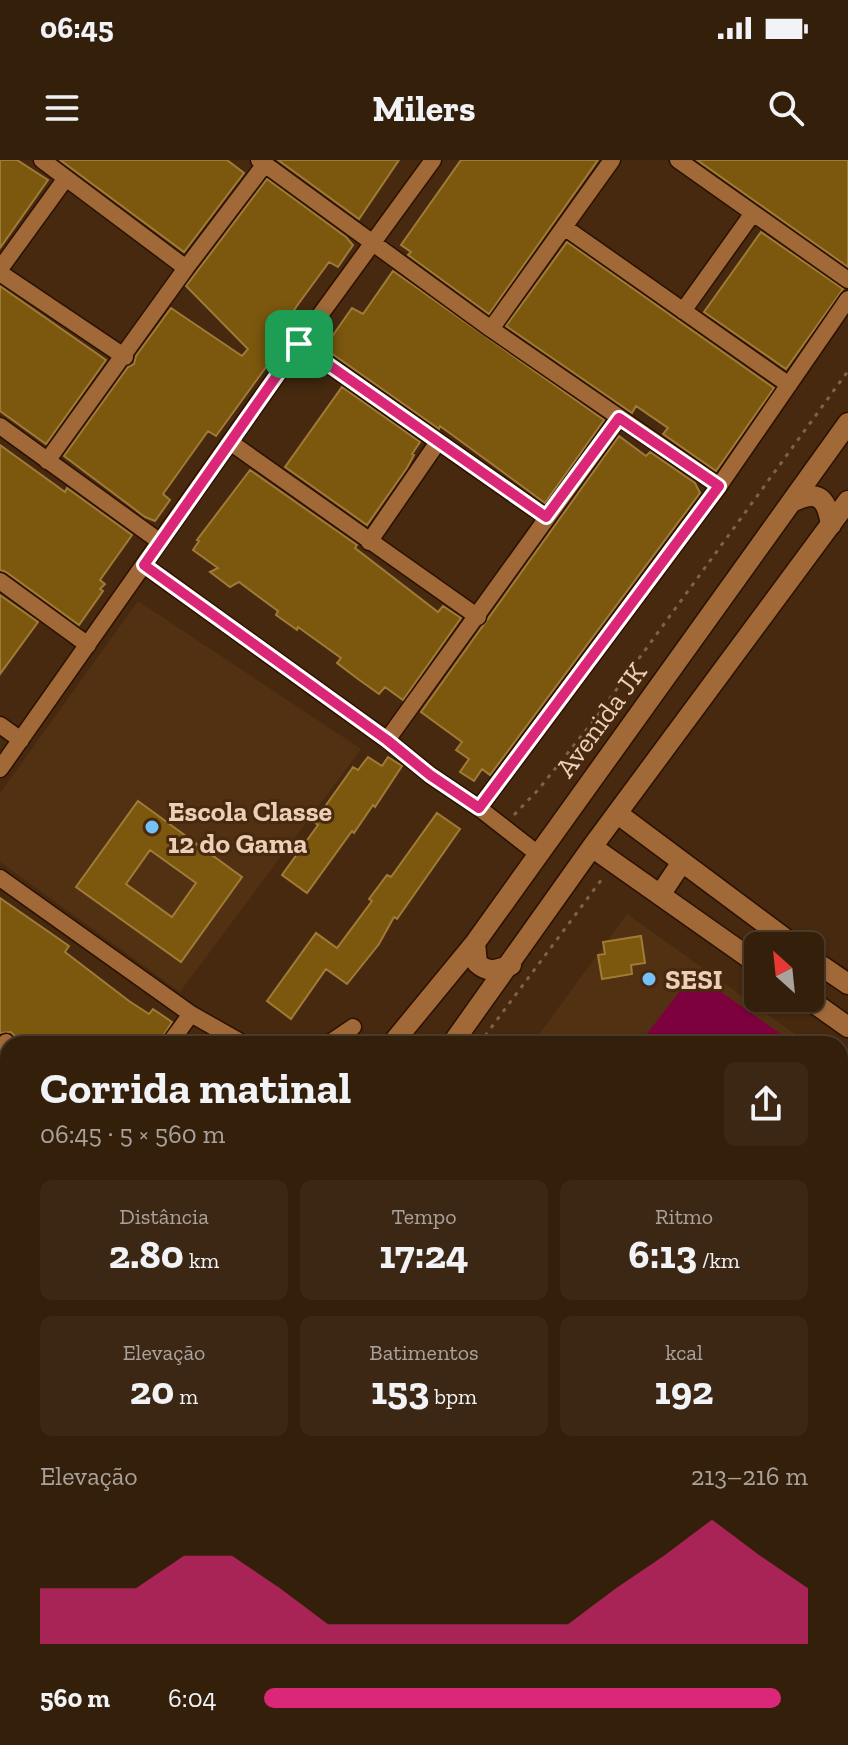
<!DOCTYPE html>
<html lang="pt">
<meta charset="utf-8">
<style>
:root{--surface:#341f0b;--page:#3c2714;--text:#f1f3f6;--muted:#a9a29d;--line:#4e3d2c;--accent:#db2777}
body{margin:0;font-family:"Zilla Slab",serif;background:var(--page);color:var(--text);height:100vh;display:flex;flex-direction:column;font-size:30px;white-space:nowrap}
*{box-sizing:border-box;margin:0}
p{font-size:26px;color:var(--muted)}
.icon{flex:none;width:44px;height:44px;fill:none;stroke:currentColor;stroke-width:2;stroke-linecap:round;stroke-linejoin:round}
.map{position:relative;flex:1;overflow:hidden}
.sheet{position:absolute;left:0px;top:876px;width:848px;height:710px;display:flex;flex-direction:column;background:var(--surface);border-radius:24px 24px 0 0;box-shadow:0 2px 6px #0004,0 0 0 2px var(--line)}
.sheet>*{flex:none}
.needle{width:52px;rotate:333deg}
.buttons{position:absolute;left:744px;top:772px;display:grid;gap:16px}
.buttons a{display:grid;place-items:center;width:80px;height:80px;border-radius:12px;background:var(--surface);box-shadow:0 2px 6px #0004,0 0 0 2px var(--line);font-size:40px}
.pin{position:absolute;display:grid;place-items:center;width:68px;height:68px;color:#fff;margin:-34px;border-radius:16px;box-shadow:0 4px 12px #0006}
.round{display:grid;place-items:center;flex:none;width:84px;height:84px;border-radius:12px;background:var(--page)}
.head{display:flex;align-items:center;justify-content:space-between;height:136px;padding:0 40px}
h1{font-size:44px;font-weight:700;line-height:60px}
.metrics{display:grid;grid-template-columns:repeat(3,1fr);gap:12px;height:136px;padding:8px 40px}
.metrics div{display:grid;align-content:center;border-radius:12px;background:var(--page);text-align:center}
.metrics b{font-size:40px;font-weight:700}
.metrics small{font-size:22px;font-weight:400}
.metrics p{font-size:22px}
.chart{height:224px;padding:16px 40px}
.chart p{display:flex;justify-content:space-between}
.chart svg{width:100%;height:144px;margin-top:8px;fill:var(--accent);opacity:.7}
ul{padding:0 40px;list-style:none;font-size:26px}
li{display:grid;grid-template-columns:128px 96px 1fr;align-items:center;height:60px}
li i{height:20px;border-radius:10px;background:var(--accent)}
.status{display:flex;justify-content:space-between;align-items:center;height:56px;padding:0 40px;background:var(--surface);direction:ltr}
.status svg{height:22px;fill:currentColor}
header{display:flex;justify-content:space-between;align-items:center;height:104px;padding:0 40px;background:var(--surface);font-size:36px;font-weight:700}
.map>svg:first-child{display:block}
.built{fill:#523113}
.green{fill:#7d003f}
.building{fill:#7b580d;stroke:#a07b38;stroke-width:2;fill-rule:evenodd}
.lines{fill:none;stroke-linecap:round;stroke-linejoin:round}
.lane-casing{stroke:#2b1100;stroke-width:11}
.street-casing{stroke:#2b1100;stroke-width:19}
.secondary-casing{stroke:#2b1100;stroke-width:23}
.path{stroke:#7f6248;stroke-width:3;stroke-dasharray:4 6;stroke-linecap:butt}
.lane{stroke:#a16938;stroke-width:8}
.street{stroke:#a16938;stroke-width:16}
.secondary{stroke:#a16938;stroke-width:20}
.route-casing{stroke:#fff;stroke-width:16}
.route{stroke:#db2777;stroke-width:10}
.poi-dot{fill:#73c1f6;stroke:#46290f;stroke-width:3}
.labels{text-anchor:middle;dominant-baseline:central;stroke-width:6;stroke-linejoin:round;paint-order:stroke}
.street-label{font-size:28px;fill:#edceb6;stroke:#46290f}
.poi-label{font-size:28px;font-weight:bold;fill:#edceb6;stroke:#46290f;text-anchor:start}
</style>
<div class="status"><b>06:45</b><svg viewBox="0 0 49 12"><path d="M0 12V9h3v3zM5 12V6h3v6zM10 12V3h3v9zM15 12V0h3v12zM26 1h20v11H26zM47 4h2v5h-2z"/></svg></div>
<header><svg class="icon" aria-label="menu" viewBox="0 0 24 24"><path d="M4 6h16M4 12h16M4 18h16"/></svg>Milers<svg class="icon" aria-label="search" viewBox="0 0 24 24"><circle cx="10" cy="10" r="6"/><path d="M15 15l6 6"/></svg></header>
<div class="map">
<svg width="848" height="1585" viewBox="0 0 848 1585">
<rect width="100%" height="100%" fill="#46290f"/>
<path class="built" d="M138 441 361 589 180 832 0 702V633Z
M627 754 809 884H532Z"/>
<path class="green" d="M694 813 795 884H639Z
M840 915 848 921V1016L840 1028Z"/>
<path class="building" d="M0 0H17L48 20 0 88Z
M60 0H227L244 13 184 92Z
M278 0H399L359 59Z
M461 0H598L489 154 408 95 411 92 401 85Z
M697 0H848V107Z
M267 19 346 77 353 85 338 107 329 102 299 143 269 186 277 192 216 276 208 271 163 334 170 340 155 361 145 357 64 296 128 207 134 204 136 196 171 148 242 196 248 189 186 126Z
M761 72 843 129 786 209 704 152Z
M567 82 774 228 716 311 663 274 668 268 636 246 632 253 506 166Z
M393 111 604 260 545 343 440 266 439 269 324 188 352 148 363 154Z
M0 126 106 200 46 284 0 251Z
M342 227 420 282 412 294 414 295 407 308 367 365 285 307Z
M619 276 646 296 650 292 695 323 700 333 490 615 482 609 474 621 460 612 469 599 456 590 462 582 421 552Z
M0 285 65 332 67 328 132 375 100 420 105 424 100 429 103 431 79 465 6 412 0 410Z
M250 310 357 385 355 388 438 452 443 446 461 458 403 540 385 527 379 534 358 519 337 503 341 498 298 467 297 470 276 455 278 451 239 422 230 427 210 412 218 408 193 390 199 381 197 380Z
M0 435 38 462 0 514Z
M368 597 382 606 388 597 402 606 375 647 373 645 354 673 352 671 307 733 282 715 318 665 314 662 346 617 353 607 358 610Z
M138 641 242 717 181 802 76 727ZM150 690 196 723 172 757 126 724Z
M437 653 460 669 397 759 394 757 379 784 347 824 326 809 291 859 267 841 316 773 337 788 372 741 369 739 387 715 391 717Z
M0 738 69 786 65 792 129 841 149 854 153 849 172 862 158 884H17L16 878 11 872 0 873Z
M641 776 645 803 631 805 632 814 602 819 598 795 605 794 603 782Z"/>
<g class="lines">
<defs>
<path id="lane" d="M840 1287 848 1293
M840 1348 848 1354
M840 1372 848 1360
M840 1567 848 1572
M562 1578 572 1585
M634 1578 642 1585
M774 1585 779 1578
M803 1585 808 1578"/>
<path id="street" d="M42 0 186 108
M259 0 491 169 719 326
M678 0 848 120
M564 67 789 225
M0 109 66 18
M0 113 125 197
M683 151 753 53
M491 169 612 0
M299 184 546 357
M0 266 159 381
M230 282 478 457
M47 301 186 108 265 4
M369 382 438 282
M144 405 387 580 430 615 479 648 538 694
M0 421 88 485
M0 565 21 580
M387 580 619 258
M0 609 299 184 433 0
M479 648 719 326 848 139
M0 718 191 854 244 884
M169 884 191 854
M328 884 353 867
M0 891 6 882
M0 1021 8 1027
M0 1123 8 1112
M0 1174 8 1180
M0 1328 8 1317
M840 1542 848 1548"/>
<path id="secondary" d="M794 341C820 329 827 340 831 365
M618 654 795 786
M592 687 758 804
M660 735 682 702
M475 783 477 803C489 814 497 810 511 805
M810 798 848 824
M807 838 848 867
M392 884 475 783 848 263
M452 884 592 687 848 341
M840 1159 848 1147
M0 1448 8 1436
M0 1471 8 1472
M0 1522 8 1511
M534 1585 539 1578"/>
</defs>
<use href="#lane" class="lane-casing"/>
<use href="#street" class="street-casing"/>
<use href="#secondary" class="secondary-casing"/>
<path class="path" d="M514 655 538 630 595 559 848 211
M479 884 602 719
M0 1393 8 1384"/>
<use href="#lane" class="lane"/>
<use href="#street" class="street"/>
<use href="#secondary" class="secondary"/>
</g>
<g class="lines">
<defs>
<path id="route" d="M299 184 546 357 619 258 719 326 479 648 430 615 387 580 144 405Z"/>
</defs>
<use href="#route" class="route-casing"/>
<use href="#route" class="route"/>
</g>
<g class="poi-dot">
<circle cx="152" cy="667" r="8"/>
<circle cx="649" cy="819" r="8"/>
</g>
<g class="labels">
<g class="street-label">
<text transform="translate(601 560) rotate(-54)">Avenida JK</text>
</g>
<g class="poi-label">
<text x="168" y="651">Escola Classe<tspan x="168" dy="32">12 do Gama</tspan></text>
<text x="665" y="819">SESI</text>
</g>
</g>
</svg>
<div class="buttons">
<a><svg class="needle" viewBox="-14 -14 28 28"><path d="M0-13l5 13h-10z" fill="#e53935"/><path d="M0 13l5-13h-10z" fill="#a9a29d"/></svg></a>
</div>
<div class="pin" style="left:299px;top:184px;background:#1e9e55"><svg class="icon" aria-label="arrive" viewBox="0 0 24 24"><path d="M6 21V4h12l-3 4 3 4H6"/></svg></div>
<section class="sheet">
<div class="head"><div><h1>Corrida matinal</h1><p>06:45 · 5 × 560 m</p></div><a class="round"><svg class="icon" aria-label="share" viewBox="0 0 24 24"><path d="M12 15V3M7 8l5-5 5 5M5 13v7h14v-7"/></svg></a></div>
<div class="metrics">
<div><p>Distância</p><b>2.80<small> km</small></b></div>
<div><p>Tempo</p><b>17:24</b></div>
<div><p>Ritmo</p><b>6:13<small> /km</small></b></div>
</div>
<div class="metrics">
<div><p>Elevação</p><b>20<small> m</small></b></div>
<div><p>Batimentos</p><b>153<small> bpm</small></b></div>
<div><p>kcal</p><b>192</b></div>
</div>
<div class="chart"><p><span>Elevação</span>213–216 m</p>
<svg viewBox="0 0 160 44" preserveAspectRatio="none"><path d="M0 44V27L10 27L20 27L30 17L40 17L50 27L60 38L70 38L80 38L90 38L100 38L110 38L120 27L130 17L140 6L150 17L160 27V44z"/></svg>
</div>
<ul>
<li><b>560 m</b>6:04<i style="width:95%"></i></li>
</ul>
</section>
</div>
